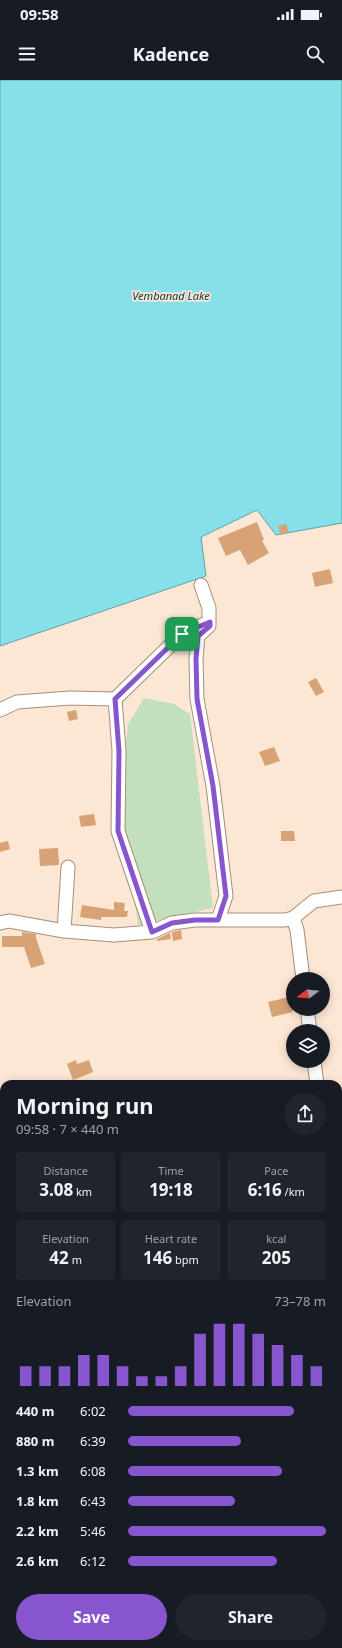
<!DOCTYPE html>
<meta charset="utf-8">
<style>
:root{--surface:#171b24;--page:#20242c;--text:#f1f3f6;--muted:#9ea1a6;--accent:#8755cd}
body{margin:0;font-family:"Noto Sans",sans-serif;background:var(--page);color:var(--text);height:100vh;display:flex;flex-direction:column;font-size:15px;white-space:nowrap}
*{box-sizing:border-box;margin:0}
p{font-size:13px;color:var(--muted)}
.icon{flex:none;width:22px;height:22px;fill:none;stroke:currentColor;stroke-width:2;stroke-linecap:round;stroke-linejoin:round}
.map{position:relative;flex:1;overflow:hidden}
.panel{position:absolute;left:0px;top:1000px;width:342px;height:568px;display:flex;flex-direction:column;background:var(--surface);border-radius:12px 12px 0 0;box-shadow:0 2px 10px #0003}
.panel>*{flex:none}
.needle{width:26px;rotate:254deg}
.buttons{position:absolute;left:286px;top:892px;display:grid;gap:8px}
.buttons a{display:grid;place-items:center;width:44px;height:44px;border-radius:50%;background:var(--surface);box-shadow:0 2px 10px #0003;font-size:20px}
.pin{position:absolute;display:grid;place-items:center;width:34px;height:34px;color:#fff;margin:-17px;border-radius:8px;box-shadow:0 2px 6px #0006}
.round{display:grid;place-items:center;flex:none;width:42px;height:42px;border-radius:21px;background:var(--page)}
.summary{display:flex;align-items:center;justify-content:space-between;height:68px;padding:0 16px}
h1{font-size:22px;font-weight:700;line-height:30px}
.metrics{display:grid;grid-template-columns:repeat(3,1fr);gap:6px;height:68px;padding:4px 16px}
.metrics div{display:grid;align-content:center;border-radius:4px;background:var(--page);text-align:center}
.metrics b{font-size:17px;font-weight:700}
.metrics small{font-size:11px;font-weight:400}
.metrics p{font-size:11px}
.chart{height:112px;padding:8px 16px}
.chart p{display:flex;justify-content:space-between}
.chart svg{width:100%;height:72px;margin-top:4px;stroke:var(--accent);stroke-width:6}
.primary-button{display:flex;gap:8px;margin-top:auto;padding:8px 16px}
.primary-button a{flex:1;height:46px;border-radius:24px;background:var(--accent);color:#fff;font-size:16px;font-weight:700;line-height:46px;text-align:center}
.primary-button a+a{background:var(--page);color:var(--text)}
ul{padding:0 16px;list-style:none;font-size:13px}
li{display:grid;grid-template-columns:64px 48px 1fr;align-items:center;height:30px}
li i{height:10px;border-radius:5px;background:var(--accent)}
.status{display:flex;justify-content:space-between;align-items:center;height:28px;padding:0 20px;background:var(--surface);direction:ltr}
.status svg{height:11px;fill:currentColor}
header{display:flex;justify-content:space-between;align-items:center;height:52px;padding:0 16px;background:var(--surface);font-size:18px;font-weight:700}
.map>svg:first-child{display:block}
.green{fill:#c3e0bd}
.water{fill:#85e0ea;stroke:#63a0a5}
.building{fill:#d7a374}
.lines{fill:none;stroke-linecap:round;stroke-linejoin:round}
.minor-casing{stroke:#a78e79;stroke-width:15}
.major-casing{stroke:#a78e79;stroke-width:19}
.minor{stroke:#fff;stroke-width:13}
.major{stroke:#fff;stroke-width:17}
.route-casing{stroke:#fff;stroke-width:8}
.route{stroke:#8755cd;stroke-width:5}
.labels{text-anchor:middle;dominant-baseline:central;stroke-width:3.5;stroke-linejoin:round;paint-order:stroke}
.water-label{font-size:11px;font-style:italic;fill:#073539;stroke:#fce6d4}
</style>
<div class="status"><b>09:58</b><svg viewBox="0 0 49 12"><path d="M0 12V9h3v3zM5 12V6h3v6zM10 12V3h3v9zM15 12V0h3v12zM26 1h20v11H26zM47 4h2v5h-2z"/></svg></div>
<header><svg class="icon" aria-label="menu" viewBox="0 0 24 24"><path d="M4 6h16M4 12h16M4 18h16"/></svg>Kadence<svg class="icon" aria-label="search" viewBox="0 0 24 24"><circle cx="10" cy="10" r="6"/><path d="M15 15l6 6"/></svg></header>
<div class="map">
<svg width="342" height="1568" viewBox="0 0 342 1568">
<rect width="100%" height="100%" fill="#fce6d4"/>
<path class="green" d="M144 618 174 624 190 634 213 828 138 845 131 787 118 734 128 644Z"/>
<path class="water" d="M0 0H342V443L276 455 257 430 201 457 206 496 0 566Z"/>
<path class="building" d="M257 442 264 460 262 461 269 473 248 485 240 470 226 476 218 458Z
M286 444 289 452 280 454 278 446Z
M330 489 333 503 315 507 312 493Z
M316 598 324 612 316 616 308 602Z
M76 630 78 639 69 641 67 632Z
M274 667 280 681 265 686 259 672Z
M94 734 96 745 81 747 79 736Z
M281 751H294L295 761H281Z
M8 761 10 769 0 772V763Z
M58 768 59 785 40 786 39 769Z
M114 822 125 823 124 831H128L127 837H101V840L80 837 82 825 114 830Z
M181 850 182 859 173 861 172 852Z
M22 852 36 854V858L45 884 31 888 24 867H2V856H22Z
M170 853 171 859 157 861V859Z
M289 917 293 932 272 937 268 922Z
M76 980 77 984 89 980 93 992 73 1000 67 984Z"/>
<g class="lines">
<defs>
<path id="minor" d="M201 505 209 528V546L198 556 196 579 197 619 213 706 226 816 218 840
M115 619 119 671 118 751 152 852
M0 630 17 622 70 618 115 619 183 553 207 543
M293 838 314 821 342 817
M0 843 9 841 64 851 114 855 152 852 172 843 195 840H285L293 838 297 850 303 899
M64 851 68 787
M307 929 310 951
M314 981 317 1004
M338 1016 342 1015
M338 1109 342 1130
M338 1413H342
M38 1564 39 1568
M192 1568V1564"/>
<path id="major" d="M0 1264 4 1265
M338 1279H342"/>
</defs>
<use href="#minor" class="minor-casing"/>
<use href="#major" class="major-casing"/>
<use href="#minor" class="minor"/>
<use href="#major" class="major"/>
</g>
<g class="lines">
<defs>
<path id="route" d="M210 542V546L198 556 196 579 197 619 213 706 226 816 218 840H195L172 843 152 852 118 751 119 671 115 619 182 554Z"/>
</defs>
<use href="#route" class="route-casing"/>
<use href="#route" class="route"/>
</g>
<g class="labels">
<g class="water-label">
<text x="171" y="215">Vembanad Lake</text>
</g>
</g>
</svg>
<div class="buttons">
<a><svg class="needle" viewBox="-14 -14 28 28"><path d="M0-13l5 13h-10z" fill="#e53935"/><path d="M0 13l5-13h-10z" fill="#9ea1a6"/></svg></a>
<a><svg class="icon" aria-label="layers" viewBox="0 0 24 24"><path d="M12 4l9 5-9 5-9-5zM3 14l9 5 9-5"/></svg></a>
</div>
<div class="pin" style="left:182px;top:554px;background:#1e9e55"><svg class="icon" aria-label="arrive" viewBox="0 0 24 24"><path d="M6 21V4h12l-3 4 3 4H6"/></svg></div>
<section class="panel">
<div class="summary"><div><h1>Morning run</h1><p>09:58 · 7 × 440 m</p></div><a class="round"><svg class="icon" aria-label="share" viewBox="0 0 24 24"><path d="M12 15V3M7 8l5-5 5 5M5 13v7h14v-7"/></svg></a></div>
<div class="metrics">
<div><p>Distance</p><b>3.08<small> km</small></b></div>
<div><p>Time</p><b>19:18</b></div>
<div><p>Pace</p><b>6:16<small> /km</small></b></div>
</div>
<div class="metrics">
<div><p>Elevation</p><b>42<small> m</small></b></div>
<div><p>Heart rate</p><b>146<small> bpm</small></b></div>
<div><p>kcal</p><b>205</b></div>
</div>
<div class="chart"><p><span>Elevation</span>73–78 m</p>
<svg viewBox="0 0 160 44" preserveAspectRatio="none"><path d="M5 44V32M15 44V32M25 44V32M35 44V25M45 44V25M55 44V32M65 44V38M75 44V38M85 44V32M95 44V12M105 44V6M115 44V6M125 44V12M135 44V19M145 44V25M155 44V32"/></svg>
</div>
<ul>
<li><b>440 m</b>6:02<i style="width:84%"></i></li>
<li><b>880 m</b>6:39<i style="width:57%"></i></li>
<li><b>1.3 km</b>6:08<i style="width:78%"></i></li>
<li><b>1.8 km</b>6:43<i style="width:54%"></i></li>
<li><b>2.2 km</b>5:46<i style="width:100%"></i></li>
<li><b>2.6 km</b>6:12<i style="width:75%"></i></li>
</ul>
<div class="primary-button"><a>Save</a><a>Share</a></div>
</section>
</div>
